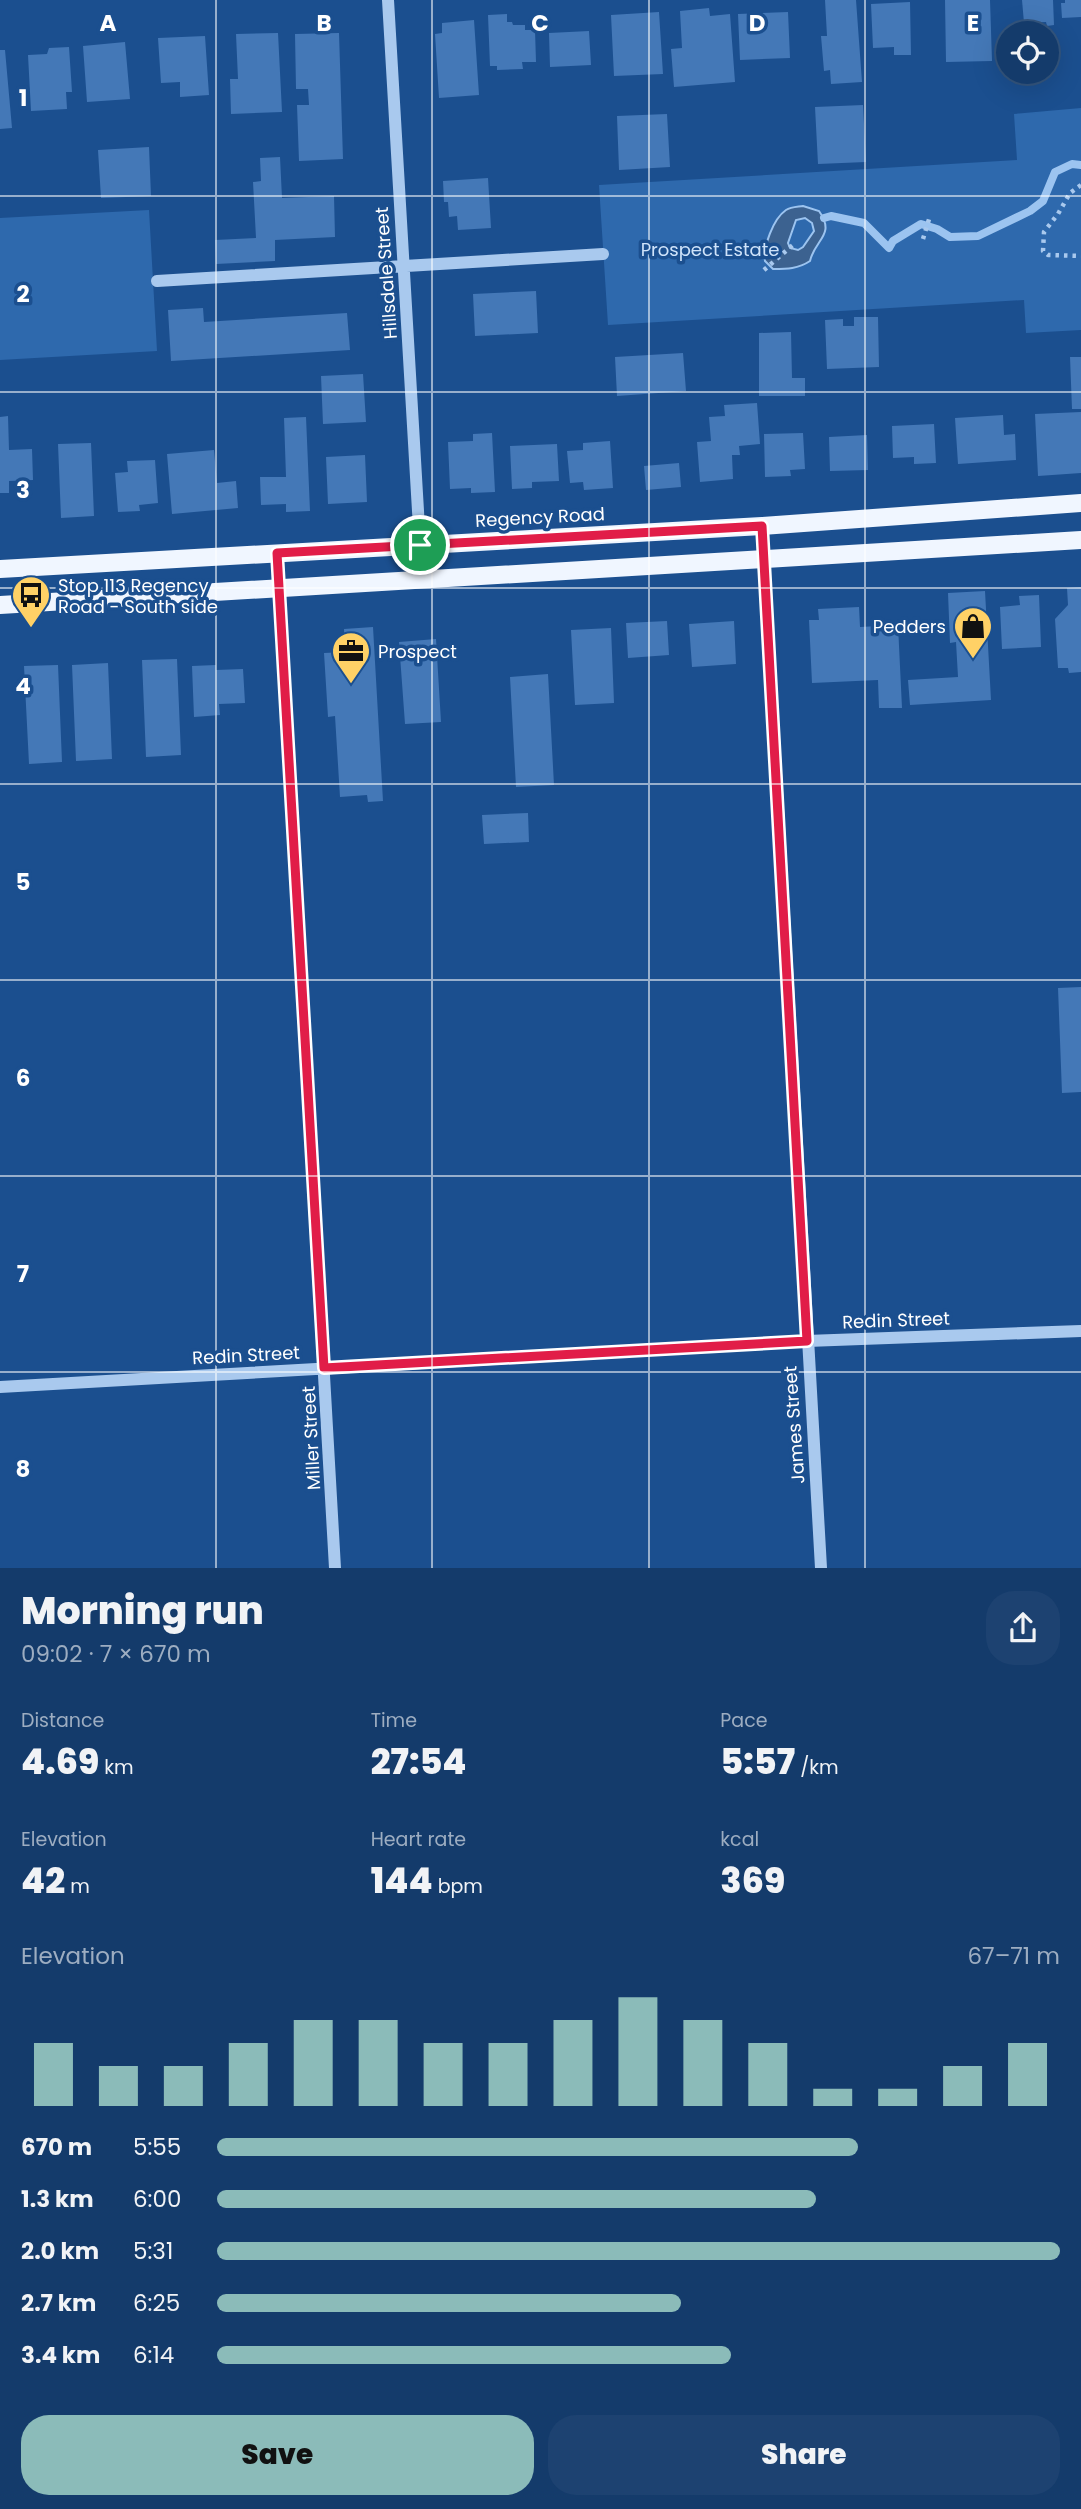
<!DOCTYPE html>
<meta charset="utf-8">
<style>
:root{--surface:#143b6b;--page:#1d4271;--text:#f1f3f6;--muted:#9dadc1;--line:#33557e;--accent:#8bbbb9}
body{margin:0;font-family:Poppins,sans-serif;background:var(--page);color:var(--text);height:100vh;display:flex;flex-direction:column;font-size:26px;white-space:nowrap}
*{box-sizing:border-box;margin:0}
p{font-size:23px;color:var(--muted)}
.icon{flex:none;width:38px;height:38px;fill:none;stroke:currentColor;stroke-width:2;stroke-linecap:round;stroke-linejoin:round}
.map{position:relative;height:1568px;overflow:hidden}
.sheet{display:flex;flex-direction:column;background:var(--surface);flex:1}
.sheet>*{flex:none}
.tools{position:absolute;left:996px;top:21px;display:grid;gap:14px}
.tools a{display:grid;place-items:center;width:63px;height:63px;border-radius:50%;background:var(--surface);box-shadow:0 7px 28px #0002,0 0 0 2px var(--line);font-size:35px}
.pin{position:absolute;display:grid;place-items:center;width:60px;height:60px;color:#fff;margin:-30px;border:4px solid #fff;border-radius:50%;box-shadow:0 2px 7px #0007}
.round{display:grid;place-items:center;flex:none;width:74px;height:74px;border-radius:28px;background:var(--page)}
.overview{display:flex;align-items:center;justify-content:space-between;height:119px;padding:0 21px}
h1{font-size:38px;font-weight:800;line-height:52px}
.stats{display:grid;grid-template-columns:repeat(3,1fr);gap:10px;height:119px;padding:7px 21px}
.stats div{display:grid;align-content:center}
.stats b{font-size:35px;font-weight:800}
.stats small{font-size:19px;font-weight:400}
.stats p{font-size:19px}
.chart{height:196px;padding:14px 21px}
.chart p{display:flex;justify-content:space-between}
.chart svg{width:100%;height:126px;margin-top:7px;stroke:var(--accent);stroke-width:6}
.primary-button{display:flex;gap:14px;margin-top:auto;padding:14px 21px}
.primary-button a{flex:1;height:80px;border-radius:28px;background:var(--accent);color:#111;font-size:28px;font-weight:800;line-height:80px;text-align:center}
.primary-button a+a{background:var(--page);color:var(--text)}
ul{padding:0 21px;list-style:none;font-size:23px}
li{display:grid;grid-template-columns:112px 84px 1fr;align-items:center;height:52px}
li i{height:18px;border-radius:9px;background:var(--accent)}
.map>svg:first-child{display:block}
.green{fill:#2e69ad}
.water{fill:#3c6290;stroke:#9cc4f0;stroke-width:2;fill-rule:evenodd}
.lines{fill:none;stroke-linecap:round;stroke-linejoin:round}
.stream{stroke:#9cc4f0;stroke-width:8}
.building{fill:#4478b7}
.path{stroke:#a9c9ee;stroke-width:4.5;stroke-dasharray:3.5 5;stroke-linecap:butt}
.minor{stroke:#a9c9ee;stroke-width:12}
.major{stroke:#f0f6ff;stroke-width:18}
.route-casing{stroke:#fff;stroke-width:14}
.route{stroke:#e11d48;stroke-width:9}
.grid{fill:none;stroke:#fff;stroke-width:2;stroke-opacity:0.55}
.labels{text-anchor:middle;dominant-baseline:central;stroke-width:7;stroke-linejoin:round;paint-order:stroke}
.park-label{font-size:18px;fill:#cfe3fa;stroke:#1b4f8f}
.street-label{font-size:18px;fill:#fff;stroke:#1b4f8f}
.poi-label{font-size:18px;fill:#fff;stroke:#1b4f8f;text-anchor:start}
.grid-label{font-size:23px;text-anchor:middle;font-weight:bold;fill:#fff;stroke:#1b4f8f;stroke-width:7;stroke-linejoin:round;paint-order:stroke}
</style>
<div class="map">
<svg width="1081" height="1568" viewBox="0 0 1081 1568">
<rect width="100%" height="100%" fill="#1b4f8f"/>
<path class="green" d="M1081 108V330L1026 333 1024 300 608 325 599 185 1017 160 1014 114Z
M149 210 157 351 0 360V218Z"/>
<path class="water" d="M803 206 819 211C836 235 815 239 810 261 798 269 787 269 773 269L765 261C763 247 773 219 786 210 791 207 797 207 803 206ZM805 218 812 223 814 231 803 247 798 250 790 248 788 243 796 220Z"/>
<g class="lines">
<path class="stream" d="M824 218 831 216 864 223 889 248 893 241 921 224 937 229 950 237 978 236 1030 211 1043 201 1055 172 1072 164 1081 165"/>
</g>
<path class="building" d="M825 0H856L862 82 831 84 830 70 824 71 821 36H827Z
M945 0H990L992 61 946 62Z
M1022 0H1053L1054 25 1047 26 1046 22 1024 23Z
M1065 0H1081V17L1062 18 1061 3H1065Z
M910 2 911 55H894V47L873 48 871 4Z
M709 8 710 16 730 14 735 82 674 87 671 49 682 48 680 11Z
M659 12 663 74 614 76 611 15Z
M788 12 790 58 740 60 738 14Z
M507 14V22H512L513 25H525V30H535L536 62H522L523 69 497 70V66H490L488 15Z
M474 20 479 95 439 98 435 34 442 33V23Z
M589 31 591 65 550 67 549 33Z
M278 33 282 112 231 114 230 79H238L236 34Z
M339 33 343 159 299 161 297 105H309L308 89H296L295 34Z
M205 36 209 95 180 97V82L161 83 158 38Z
M125 42 130 99 87 102 83 46Z
M69 47 72 92H66L67 109 31 111 28 55 47 54 49 48Z
M0 50H5L12 128 0 129Z
M863 105 866 162 818 164 815 107Z
M667 114 670 167 619 170 617 116Z
M149 147 151 196 101 198 98 150Z
M280 157 282 198 334 196 335 237 275 240V261L216 264 215 240 256 238 253 182 261 181 260 158Z
M488 178 491 228 458 230 457 216 449 217 448 202H444L443 181Z
M536 291 538 333 475 336 473 294Z
M203 308 204 322 347 313 350 350 171 361 168 310Z
M854 317H878L879 367 827 369 825 320 843 319V326H854Z
M791 332 792 378H805V396H759V333Z
M683 353 686 391 617 396 615 357Z
M1070 357H1081V409H1072Z
M363 374 366 422 323 424 321 376Z
M757 403 760 444 739 446 740 455H732L733 479 700 482 697 442 711 441 709 417 725 416 724 405Z
M1081 412V473L1038 476 1035 414Z
M1003 415 1004 435 1015 434 1016 460 958 464 955 418Z
M8 416 9 450 32 449 33 480 9 481V493H0V417Z
M306 417 310 511 286 512V504L261 505 260 477H286L284 418Z
M934 424 936 463 914 464V457L893 458 892 426Z
M492 433 495 492 471 493V488L450 489 448 442 473 441V434Z
M803 433 805 469 790 470 791 476 765 477 764 434Z
M867 435 868 470 830 471 829 437Z
M610 441 613 488 584 490 583 482 570 483 567 451 583 450V443Z
M91 443 94 516 61 518 58 444Z
M557 444 559 481 532 482V488L512 489 510 446Z
M214 450 217 483 236 481 238 508 172 514 167 454Z
M365 455 367 502 328 504 326 457Z
M155 460 158 503 139 505 140 511 118 512 115 473 128 472 127 461Z
M679 463 681 487 646 490 644 466Z
M1081 587V672L1069 673 1068 668H1058L1055 619 1068 605 1067 588Z
M985 591 991 700 910 705 908 680 958 677 956 642 950 643 948 593Z
M1039 595 1041 647 1002 649 1000 607 1020 605 1019 596Z
M859 607 860 627 898 625 902 708H879L878 680 812 683 809 620H819L818 609Z
M667 621 669 655 628 658 626 623Z
M734 621 736 664 692 667 689 624Z
M373 627 383 801 368 802 367 795 340 797 335 716 328 717 324 653 345 652 344 629Z
M611 628 614 703 575 705 571 630Z
M436 639 441 722 405 724 399 642Z
M177 659 181 755 146 757 142 660Z
M108 663 112 759 76 761 72 665Z
M58 665 62 762 29 764 24 666Z
M216 665V670L243 669 245 703 219 704 220 715 194 717 192 666Z
M548 674 554 785 516 787 510 677Z
M528 813 529 842 484 844 482 815Z
M1081 987V1092L1062 1093 1058 988Z"/>
<g class="lines">
<path class="path" d="M1081 185 1070 193 1058 214 1044 232 1043 251 1048 255 1081 256
M923 239 930 216
M764 270 794 244"/>
<path class="minor" d="M388 0 420 545
M157 281 603 254
M762 526 821 1568
M277 553 335 1568
M0 1387 807 1341 1081 1331"/>
<path class="major" d="M0 569 762 526 1081 503
M0 605 1081 540"/>
</g>
<g class="lines">
<defs>
<path id="route" d="M762 526 807 1341 324 1368 277 553Z"/>
</defs>
<use href="#route" class="route-casing"/>
<use href="#route" class="route"/>
</g>
<path class="grid" d="M216 0V1568M432 0V1568M649 0V1568M865 0V1568M0 196H1081M0 392H1081M0 588H1081M0 784H1081M0 980H1081M0 1176H1081M0 1372H1081"/>
<defs>
<symbol id="bus-pin" viewBox="-11 -11 22 30"><path d="M0 17L-7.5 6A9.5 9.5 0 1 1 7.5 6Z" fill="#ffd166" stroke="#1b4f8f"/><path d="M-5-6H5V4H4V6H2V4H-2V6H-4V4H-5ZM-3.5-4V0h7V-4ZM-3.5 1.2v1.5H-2V1.2ZM2 1.2v1.5H3.5V1.2Z" fill="#111"/></symbol>
<symbol id="shop-pin" viewBox="-11 -11 22 30"><path d="M0 17L-7.5 6A9.5 9.5 0 1 1 7.5 6Z" fill="#ffd166" stroke="#1b4f8f"/><path d="M-5-2.5h2.3a2.7 3.5 0 0 1 5.4 0H5L5.5 6h-11ZM-1.5-2.5h3a1.5 2.3 0 0 0-3 0Z" fill="#111"/></symbol>
<symbol id="office-pin" viewBox="-11 -11 22 30"><path d="M0 17L-7.5 6A9.5 9.5 0 1 1 7.5 6Z" fill="#ffd166" stroke="#1b4f8f"/><path d="M-6-3h4V-5.5h4V-3h4V5H-6ZM-1-4.5V-3h2v-1.5ZM-6 0V1H6V0Z" fill="#111"/></symbol>
</defs>
<g fill-rule="evenodd">
<use href="#bus-pin" x="9" y="573" width="44" height="60"/>
<use href="#shop-pin" x="951" y="604" width="44" height="60"/>
<use href="#office-pin" x="329" y="629" width="44" height="60"/>
</g>
<g class="labels">
<g class="park-label">
<text x="710" y="249">Prospect Estate</text>
</g>
<g class="street-label">
<text transform="translate(386 273) rotate(-94)">Hillsdale Street</text>
<text transform="translate(540 517) rotate(-3)">Regency Road</text>
<text transform="translate(896 1320) rotate(-2)">Redin Street</text>
<text transform="translate(246 1355) rotate(-3)">Redin Street</text>
<text transform="translate(794 1425) rotate(-94)">James Street</text>
<text transform="translate(311 1438) rotate(-93)">Miller Street</text>
</g>
<g class="poi-label">
<text x="58" y="585">Stop 113 Regency<tspan x="58" dy="21">Road - South side</tspan></text>
<text x="946" y="626" text-anchor="end">Pedders</text>
<text x="378" y="651">Prospect</text>
</g>
</g>
<g class="grid-label">
<text x="108" y="31">A</text>
<text x="324" y="31">B</text>
<text x="540" y="31">C</text>
<text x="757" y="31">D</text>
<text x="973" y="31">E</text>
<text x="23" y="106">1</text>
<text x="23" y="302">2</text>
<text x="23" y="498">3</text>
<text x="23" y="694">4</text>
<text x="23" y="890">5</text>
<text x="23" y="1086">6</text>
<text x="23" y="1282">7</text>
<text x="23" y="1477">8</text>
</g>
</svg>
<div class="tools">
<a><svg class="icon" aria-label="locate" viewBox="0 0 24 24"><circle cx="12" cy="12" r="6"/><path d="M12 2v4M12 18v4M2 12h4M18 12h4"/></svg></a>
</div>
<div class="pin" style="left:420px;top:545px;background:#1e9e55"><svg class="icon" aria-label="arrive" viewBox="0 0 24 24"><path d="M6 21V4h12l-3 4 3 4H6"/></svg></div>
</div>
<section class="sheet">
<div class="overview"><div><h1>Morning run</h1><p>09:02 · 7 × 670 m</p></div><a class="round"><svg class="icon" aria-label="share" viewBox="0 0 24 24"><path d="M12 15V3M7 8l5-5 5 5M5 13v7h14v-7"/></svg></a></div>
<div class="stats">
<div><p>Distance</p><b>4.69<small> km</small></b></div>
<div><p>Time</p><b>27:54</b></div>
<div><p>Pace</p><b>5:57<small> /km</small></b></div>
</div>
<div class="stats">
<div><p>Elevation</p><b>42<small> m</small></b></div>
<div><p>Heart rate</p><b>144<small> bpm</small></b></div>
<div><p>kcal</p><b>369</b></div>
</div>
<div class="chart"><p><span>Elevation</span>67–71 m</p>
<svg viewBox="0 0 160 44" preserveAspectRatio="none"><path d="M5 44V22M15 44V30M25 44V30M35 44V22M45 44V14M55 44V14M65 44V22M75 44V22M85 44V14M95 44V6M105 44V14M115 44V22M125 44V38M135 44V38M145 44V30M155 44V22"/></svg>
</div>
<ul>
<li><b>670 m</b>5:55<i style="width:76%"></i></li>
<li><b>1.3 km</b>6:00<i style="width:71%"></i></li>
<li><b>2.0 km</b>5:31<i style="width:100%"></i></li>
<li><b>2.7 km</b>6:25<i style="width:55%"></i></li>
<li><b>3.4 km</b>6:14<i style="width:61%"></i></li>
</ul>
<div class="primary-button"><a>Save</a><a>Share</a></div>
</section>
